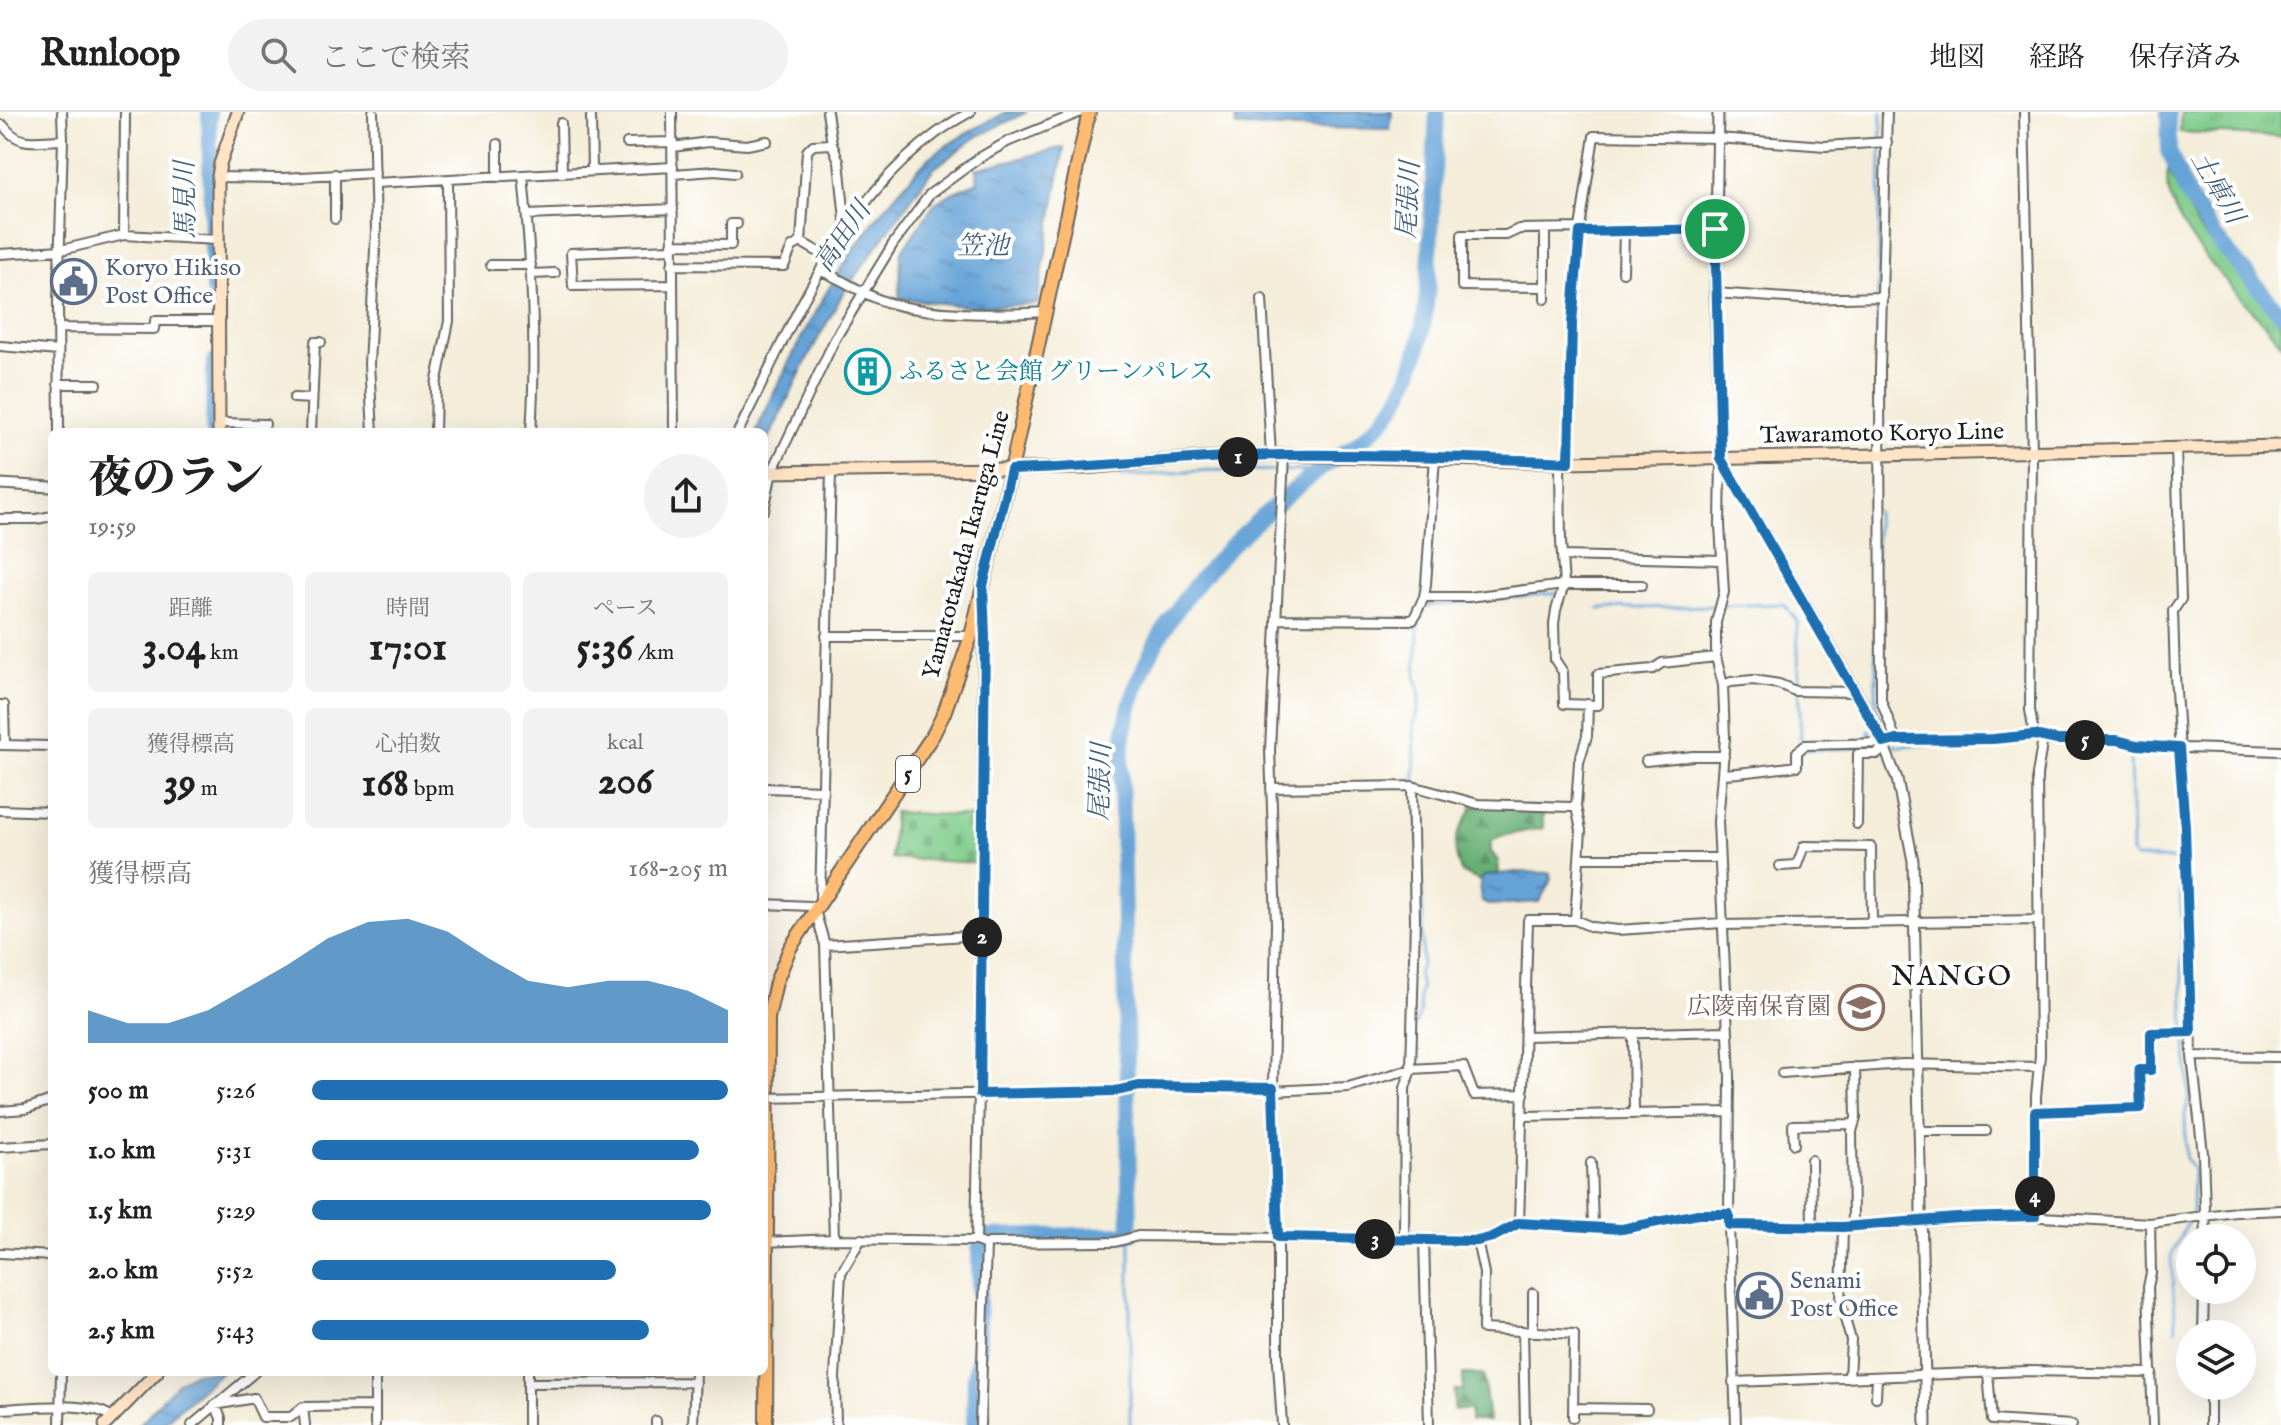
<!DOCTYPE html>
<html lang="ja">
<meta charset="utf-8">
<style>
:root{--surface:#fff;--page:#f2f2f2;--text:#222;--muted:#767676;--line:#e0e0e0;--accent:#1f6fb2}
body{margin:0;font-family:"IM FELL English","Noto Serif JP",serif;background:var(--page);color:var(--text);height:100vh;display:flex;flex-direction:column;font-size:30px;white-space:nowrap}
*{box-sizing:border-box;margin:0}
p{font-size:26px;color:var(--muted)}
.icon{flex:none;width:44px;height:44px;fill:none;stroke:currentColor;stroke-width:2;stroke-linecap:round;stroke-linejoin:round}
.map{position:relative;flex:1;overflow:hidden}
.panel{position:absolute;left:48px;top:316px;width:720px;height:948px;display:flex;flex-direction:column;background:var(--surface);border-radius:12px;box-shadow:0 8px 32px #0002}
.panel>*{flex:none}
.tools{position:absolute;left:2176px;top:1112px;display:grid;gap:16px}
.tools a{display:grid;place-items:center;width:80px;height:80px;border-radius:50%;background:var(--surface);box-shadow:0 8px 32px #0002;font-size:40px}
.pin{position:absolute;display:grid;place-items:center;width:68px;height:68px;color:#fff;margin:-34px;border:4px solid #fff;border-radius:50%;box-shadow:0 2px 8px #0007}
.km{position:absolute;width:40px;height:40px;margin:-20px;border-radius:50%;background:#222;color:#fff;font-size:22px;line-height:40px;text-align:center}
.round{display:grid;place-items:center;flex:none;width:84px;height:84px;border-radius:42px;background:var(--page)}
.head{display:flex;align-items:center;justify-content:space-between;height:136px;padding:0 40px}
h1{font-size:44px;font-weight:800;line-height:60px}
.stats{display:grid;grid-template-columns:repeat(3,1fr);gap:12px;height:136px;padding:8px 40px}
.stats div{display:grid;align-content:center;border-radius:12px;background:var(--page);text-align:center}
.stats b{font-size:40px;font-weight:800}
.stats small{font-size:22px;font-weight:400}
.stats p{font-size:22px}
.chart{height:224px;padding:16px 40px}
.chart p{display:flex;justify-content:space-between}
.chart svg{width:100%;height:144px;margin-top:8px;fill:var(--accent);opacity:.7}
ul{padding:0 40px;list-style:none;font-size:26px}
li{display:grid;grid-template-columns:128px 96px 1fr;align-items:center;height:60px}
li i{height:20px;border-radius:10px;background:var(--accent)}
header{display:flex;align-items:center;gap:48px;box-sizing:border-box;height:112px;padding:0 40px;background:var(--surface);border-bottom:2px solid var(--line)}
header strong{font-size:38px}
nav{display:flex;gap:44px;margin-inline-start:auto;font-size:28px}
.search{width:560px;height:72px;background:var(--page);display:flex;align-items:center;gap:20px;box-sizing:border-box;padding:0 28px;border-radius:44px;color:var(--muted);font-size:30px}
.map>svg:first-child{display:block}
.grass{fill:url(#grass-tufts);stroke:#4d7452;stroke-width:2}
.forest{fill:url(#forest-firs);stroke:#416648;stroke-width:2}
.cemetery{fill:url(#cemetery-stones);stroke:#4d7452;stroke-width:2}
.water{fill:url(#water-ripples);stroke:#40607a;stroke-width:2}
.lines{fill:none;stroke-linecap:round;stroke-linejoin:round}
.stream{stroke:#65a3d7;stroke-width:3}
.river{stroke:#65a3d7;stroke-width:16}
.minor-casing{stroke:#68655e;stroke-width:12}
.tertiary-casing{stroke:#68655e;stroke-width:13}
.secondary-casing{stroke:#68655e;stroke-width:15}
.primary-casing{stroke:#68655e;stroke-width:16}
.minor{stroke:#fff;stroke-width:8}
.tertiary{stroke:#fff;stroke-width:9}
.secondary{stroke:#ffe4c6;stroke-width:11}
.primary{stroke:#ffbb71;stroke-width:12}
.route-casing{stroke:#fff;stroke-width:16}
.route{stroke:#1f6fb2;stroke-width:10}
.labels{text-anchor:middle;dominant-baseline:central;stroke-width:8;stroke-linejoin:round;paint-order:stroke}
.shield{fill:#fff;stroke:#606060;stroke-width:2}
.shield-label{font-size:22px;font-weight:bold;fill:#1c1c1c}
.service-label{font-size:24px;fill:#4e5e75;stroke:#fff;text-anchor:start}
.culture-label{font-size:24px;fill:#0d838f;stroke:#fff;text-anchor:start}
.street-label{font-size:24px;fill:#1c1c1c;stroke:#fff}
.education-label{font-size:24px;fill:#785e54;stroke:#fff;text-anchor:end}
.water-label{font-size:26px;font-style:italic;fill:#40607a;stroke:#fff}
.quarter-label{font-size:28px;letter-spacing:2px;fill:#1c1c1c;stroke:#fff}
</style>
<header>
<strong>Runloop</strong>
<div class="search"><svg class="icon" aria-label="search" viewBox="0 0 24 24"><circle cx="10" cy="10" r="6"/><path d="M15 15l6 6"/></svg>ここで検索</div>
<nav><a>地図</a><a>経路</a><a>保存済み</a></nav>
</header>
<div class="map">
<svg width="2281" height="1313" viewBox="0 0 2281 1313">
<defs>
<pattern id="grass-tufts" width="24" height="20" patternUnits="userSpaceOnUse" patternTransform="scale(2)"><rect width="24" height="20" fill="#7ecb89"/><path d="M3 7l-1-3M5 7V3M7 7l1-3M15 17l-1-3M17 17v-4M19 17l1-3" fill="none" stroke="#6cae76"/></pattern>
<pattern id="forest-firs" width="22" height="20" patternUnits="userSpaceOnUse" patternTransform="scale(2)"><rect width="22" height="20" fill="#66af75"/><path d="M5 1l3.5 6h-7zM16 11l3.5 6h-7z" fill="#538e5f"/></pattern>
<pattern id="cemetery-stones" width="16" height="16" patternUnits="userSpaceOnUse" patternTransform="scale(2)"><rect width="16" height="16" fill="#7ecb89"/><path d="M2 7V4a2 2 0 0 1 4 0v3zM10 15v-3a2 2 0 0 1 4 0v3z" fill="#6cae76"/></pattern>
<pattern id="water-ripples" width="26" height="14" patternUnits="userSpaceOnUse" patternTransform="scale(2)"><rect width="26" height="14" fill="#65a3d7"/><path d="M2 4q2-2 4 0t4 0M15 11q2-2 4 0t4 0" fill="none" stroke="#5284ae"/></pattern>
</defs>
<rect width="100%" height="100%" fill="#fff"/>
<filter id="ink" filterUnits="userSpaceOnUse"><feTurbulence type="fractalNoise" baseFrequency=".0125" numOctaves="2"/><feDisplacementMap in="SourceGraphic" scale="16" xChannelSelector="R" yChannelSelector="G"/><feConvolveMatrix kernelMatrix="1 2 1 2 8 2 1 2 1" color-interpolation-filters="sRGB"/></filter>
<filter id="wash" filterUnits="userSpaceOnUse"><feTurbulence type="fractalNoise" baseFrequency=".006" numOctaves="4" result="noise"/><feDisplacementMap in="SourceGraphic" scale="32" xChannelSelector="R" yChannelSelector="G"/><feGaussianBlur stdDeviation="1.8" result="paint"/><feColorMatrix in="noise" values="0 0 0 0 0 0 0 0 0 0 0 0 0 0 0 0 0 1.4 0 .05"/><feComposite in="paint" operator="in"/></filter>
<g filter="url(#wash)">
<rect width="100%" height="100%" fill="#f4edd9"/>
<path class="grass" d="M2181 0H2281V25L2180 20Z
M2168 58 2197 114 2281 212V232C2250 191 2157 110 2168 58Z"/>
<path class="forest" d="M1473 694 1543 695V716L1501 724 1491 730V740L1498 748 1499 762 1484 764 1480 769 1461 760C1448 724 1460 722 1473 694Z
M1463 1262H1483L1489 1309H1470V1298H1454V1278H1463Z"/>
<path class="cemetery" d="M894 700 978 705 977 751 891 746Z"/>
<path class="water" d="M1007 0H1027L978 24 933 57 843 181 804 253 764 337V320H756C794 236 837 149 899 79 909 69 917 56 928 47 952 28 980 14 1007 0Z
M1235 0H1392L1390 17 1236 15Z
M1064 35 1037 192 971 195 899 186 901 140 935 91 954 80 978 70 976 57Z
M1516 760 1551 761V768L1539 790 1488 793 1482 790C1480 780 1477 773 1484 764Z
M195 1260H221L161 1313H139L177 1271Z"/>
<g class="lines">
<path class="stream" d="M1877 240 1882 0
M1121 365 1211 358 1318 359
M1876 399V587L1877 599 1890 624
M1599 497 1784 492 1797 509 1801 631 1805 638 1866 636 1870 618
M2032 627 2060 632
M2004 630 2020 628
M1894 631 1896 634 1968 631
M2099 632H2124L2130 639 2132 741 2135 746 2180 748 2182 857 2189 984 2185 1003 2186 1047 2193 1057 2192 1102
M1415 672 1414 610C1420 599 1422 579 1416 567L1418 517 1424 494 1556 481
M1416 912 1420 901 1419 885 1421 875 1418 862 1422 851 1423 805 1417 679
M1408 1099V1114L1414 1120 1458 1121
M1130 1122V1313
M2176 1217 2171 1144 2188 1109"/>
<path class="river" d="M209 0 213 178
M2168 0 2169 39 2188 84 2218 129 2281 202
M213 320 214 250
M974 1313 975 1265 979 1238V1137L985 1125 1130 1122 1121 655C1124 530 1220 434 1314 362 1344 339 1380 321 1399 286 1427 235 1428 178 1431 121 1433 81 1435 40 1437 0"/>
</g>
</g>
<g filter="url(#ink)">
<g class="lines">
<defs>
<path id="minor" d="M672 0 674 320
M827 0 832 32 839 49 846 117
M1887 0 1880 258 1881 588 1896 628
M2024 0 2032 341 2030 598 2034 623
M591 5 592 59
M561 11 562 60
M0 13H3C20 36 36 28 63 28L62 0
M627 31 673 30
M498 32V65
M673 35 708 30 747 33 767 29
M673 62 715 59 735 61
M523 63C531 149 537 233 531 320
M218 65 283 66 375 61
M375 71 673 55
M527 103 673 97
M335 107V62
M1580 120 1715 117
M124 123 125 0
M801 130 807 39 813 33 832 32
M801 130 827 145
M672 132 731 133V112H737
M672 137 571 141 573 174 672 173
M0 142 61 138 124 123 218 128
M491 153H531
M672 153 784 154 792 135 801 130
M821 159C842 167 861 181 883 189 926 204 1001 203 1046 200
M1623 160 1624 119
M531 162 555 161
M1545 175 1462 174V123H1506L1519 117 1580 116
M1715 181 1801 187 1883 185
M1262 187 1271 343
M1545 187V117
M58 216 154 217 155 209H219
M0 234 58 239
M58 272H97
M294 286 312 287
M219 311 265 312
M59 320 58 192 63 28
M311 320 315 230H321
M373 320 369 252 376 119 373 0
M435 320 436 273 449 209 448 68
M738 320C797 204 849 65 970 0
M2176 336 2181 487 2173 499 2175 564 2185 715 2192 944 2203 1042 2206 1126
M1721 347 1720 413 1724 480 1716 510V545L1723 573 1725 626 1718 710 1730 964 1729 1113 1736 1313
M1560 350 1561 430 1564 473 1556 498 1554 512 1555 548 1563 560 1564 592 1598 593V562L1653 557 1662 551 1716 545
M1569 350 1572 211 1580 116 1594 24 1717 26 1825 34 1887 30
M764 398 772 360 835 227 893 132 930 82 979 46 1007 30 1081 0
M0 407H36L52 404
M1562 444 1722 448
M1424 485H1469L1564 473H1642
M1277 507 1413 508 1424 485 1426 472 1435 345
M826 524H971
M1723 573 1731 570 1753 568 1779 572 1795 579 1856 580
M0 593H4L5 633
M0 633 52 634
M1646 649 1693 644H1724
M1722 662C1748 661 1771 657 1797 654V640L1805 633 1884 631 1896 628 1993 627 2034 623 2057 628H2117L2137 633 2186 636 2281 639
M764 676 822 678
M1271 676 1412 674 1478 692 1571 695
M0 698 52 700
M1857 712 1858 642H1878L1884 631
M1580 746H1718
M1780 754 1797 753 1804 734 1871 735 1872 811
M820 790 831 359
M764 792 810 794 815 798 825 833 834 1127
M1575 808 1581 718 1576 695 1579 650 1587 624 1588 592
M1722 813 2039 808
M825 833 982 823
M1633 921 1634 1002
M1525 924 1727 919
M2192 944 2281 945
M1782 961 1903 952 2039 955
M1273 979 1348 975 1411 957 1463 954 1474 983 1524 982
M764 986 1115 979 1140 974 1273 976
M0 999 25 997 52 988
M2035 1000 2141 996 2139 958H2151V921L2191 920
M1524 1004 1730 1000
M1920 1019H1986
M1794 1032 1793 1013 1854 1012
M0 1035 52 1032
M1811 1048 1812 1114
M1591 1051 1593 1115
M2035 1104 2036 984 2040 943 2037 663 2043 626
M1519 1111 1528 808H1575L1592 815 1618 818 1722 811
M2150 1111 2151 1161 2148 1175 2153 1313
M1729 1113 1853 1114 2023 1104 2150 1111 2236 1100 2281 1098
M1853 1114 1852 1019 1856 1006 1855 955
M1843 1115 1841 1193 1851 1228 1849 1266
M1404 1127 1405 976 1411 957 1415 808 1412 674
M1424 1128 1429 1313
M976 1129 982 823 983 487
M1477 1129 1484 1161 1483 1217 1574 1222 1573 1305
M764 1130 834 1127 976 1129 986 1133 989 1131 1115 1130 1138 1124 1477 1129 1493 1125 1519 1111 1622 1117 1698 1102H1729
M0 1141 52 1144
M1523 1219 1525 1313
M1533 1219V1181
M2203 1222 2204 1178
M375 1260V1313
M528 1260V1313
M1988 1261 1992 1308 2072 1313
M1733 1270 2027 1259 2152 1261
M528 1271 695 1270
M2210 1274V1313
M1876 1285 1877 1265
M303 1295 305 1313
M1573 1296 1647 1297
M0 1297C29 1296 90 1288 112 1305
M60 1313 61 1260
M192 1313 255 1260
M221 1313V1306L215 1293 254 1286 263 1305H291L303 1295 375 1294
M656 1313V1309
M693 1313 695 1260
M836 1313 835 1265 841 1161 861 1127
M980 1313 986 1133
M1282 1313 1278 1250V1125L1273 976 1276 812 1270 638 1284 343"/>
<path id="tertiary" d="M1718 0 1715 181 1721 347 1876 614 1897 667 1913 749 1926 1313
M0 372 52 375"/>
<path id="secondary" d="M219 320 218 65 220 52 238 0
M764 360 1085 356 1197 346 1284 343 1569 350 2281 334
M105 1313 157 1260"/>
<path id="primary" d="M766 1313 768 906 776 870 790 836 933 623 944 601 971 524 1011 358 1089 0"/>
</defs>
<use href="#minor" class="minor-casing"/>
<use href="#tertiary" class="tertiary-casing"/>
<use href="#secondary" class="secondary-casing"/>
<use href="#primary" class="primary-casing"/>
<use href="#minor" class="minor"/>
<use href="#tertiary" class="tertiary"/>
<use href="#secondary" class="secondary"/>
<use href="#primary" class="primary"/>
</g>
</g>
<g class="lines" filter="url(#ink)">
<defs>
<path id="route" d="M1715 117 1721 347 1884 631 1896 628 1993 627 2034 623 2057 628H2117L2137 633 2179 636 2185 715 2191 920 2151 921V958H2139L2141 996 2035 1000V1104L1957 1106 1843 1115 1729 1113V1102H1698L1622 1117 1519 1111 1493 1125 1477 1129 1278 1125 1273 976 1140 974 1115 979 980 982 985 525 983 474 1011 358C1102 356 1193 344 1284 343 1379 342 1474 346 1569 350L1572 211 1580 120Z"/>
</defs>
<use href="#route" class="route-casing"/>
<use href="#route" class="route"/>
</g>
<defs>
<symbol id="civic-ring" viewBox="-11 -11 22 22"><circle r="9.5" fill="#fff" stroke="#5c6f8a" stroke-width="1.5"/><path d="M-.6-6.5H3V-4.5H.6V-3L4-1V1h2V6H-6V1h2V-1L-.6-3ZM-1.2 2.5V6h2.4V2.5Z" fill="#5c6f8a"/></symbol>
<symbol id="building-ring" viewBox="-11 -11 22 22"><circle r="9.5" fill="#fff" stroke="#0f9aa8" stroke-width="1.5"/><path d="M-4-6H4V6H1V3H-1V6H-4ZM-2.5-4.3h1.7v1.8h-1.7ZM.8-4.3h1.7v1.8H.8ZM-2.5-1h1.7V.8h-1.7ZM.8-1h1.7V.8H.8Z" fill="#0f9aa8"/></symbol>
<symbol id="school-ring" viewBox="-11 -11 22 22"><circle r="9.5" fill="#fff" stroke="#8d6e63" stroke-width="1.5"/><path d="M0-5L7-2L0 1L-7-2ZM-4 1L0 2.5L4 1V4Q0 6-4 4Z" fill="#8d6e63"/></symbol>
</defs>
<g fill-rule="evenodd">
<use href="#civic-ring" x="48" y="144" width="51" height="51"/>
<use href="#building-ring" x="842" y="234" width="51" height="51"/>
<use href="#school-ring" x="1836" y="870" width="51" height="51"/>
<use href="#civic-ring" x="1734" y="1158" width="51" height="51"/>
</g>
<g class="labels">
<rect class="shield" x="896" y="644" width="24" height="36" rx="6"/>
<g class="shield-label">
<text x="908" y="662">5</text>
</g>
<g class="service-label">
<text x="105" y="156">Koryo Hikiso<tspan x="105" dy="28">Post Office</tspan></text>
<text x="1790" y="1169">Senami<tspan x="1790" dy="28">Post Office</tspan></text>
</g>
<g class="culture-label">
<text x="899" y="260">ふるさと会館 グリーンパレス</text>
</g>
<g class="street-label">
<text transform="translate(1882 322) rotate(-1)">Tawaramoto Koryo Line</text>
<text transform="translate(967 433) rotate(-75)">Yamatotakada Ikaruga Line</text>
</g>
<g class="education-label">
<text x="1831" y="895">広陵南保育園</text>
</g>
<g class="water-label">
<text transform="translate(2217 76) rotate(60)">土庫川</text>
<text transform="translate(186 88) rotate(-91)">馬見川</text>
<text transform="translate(1409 88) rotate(-87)">尾張川</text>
<text transform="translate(843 125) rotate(-56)">高田川</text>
<text x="983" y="134">笠池</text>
<text transform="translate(1101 670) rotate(-88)">尾張川</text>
</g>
<g class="quarter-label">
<text x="1952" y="865">NANGO</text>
</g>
</g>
</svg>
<div class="tools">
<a><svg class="icon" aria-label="locate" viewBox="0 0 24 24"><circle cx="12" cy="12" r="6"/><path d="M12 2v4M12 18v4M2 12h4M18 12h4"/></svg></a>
<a><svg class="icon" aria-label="layers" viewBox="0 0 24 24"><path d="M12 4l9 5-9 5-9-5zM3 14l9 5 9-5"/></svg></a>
</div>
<div class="pin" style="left:1715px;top:117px;background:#1e9e55"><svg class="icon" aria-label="arrive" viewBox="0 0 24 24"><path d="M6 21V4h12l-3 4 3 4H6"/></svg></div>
<b class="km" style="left:1238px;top:345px">1</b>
<b class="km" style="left:982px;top:825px">2</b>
<b class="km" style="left:1375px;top:1127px">3</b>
<b class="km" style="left:2035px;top:1084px">4</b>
<b class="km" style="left:2085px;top:628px">5</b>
<section class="panel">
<div class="head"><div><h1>夜のラン</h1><p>19:59</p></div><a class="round"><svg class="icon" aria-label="share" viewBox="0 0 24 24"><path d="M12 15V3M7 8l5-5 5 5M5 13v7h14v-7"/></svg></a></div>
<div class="stats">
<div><p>距離</p><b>3.04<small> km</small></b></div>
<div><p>時間</p><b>17:01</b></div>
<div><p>ペース</p><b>5:36<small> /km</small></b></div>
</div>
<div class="stats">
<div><p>獲得標高</p><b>39<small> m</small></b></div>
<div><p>心拍数</p><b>168<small> bpm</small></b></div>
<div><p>kcal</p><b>206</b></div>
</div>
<div class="chart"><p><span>獲得標高</span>168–205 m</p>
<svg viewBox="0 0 160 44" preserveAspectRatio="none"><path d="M0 44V34L10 38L20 38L30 34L40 27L50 20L60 12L70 7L80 6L90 10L100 18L110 25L120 27L130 25L140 25L150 28L160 34V44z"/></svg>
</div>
<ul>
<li><b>500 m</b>5:26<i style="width:100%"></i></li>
<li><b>1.0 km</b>5:31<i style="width:93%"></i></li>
<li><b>1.5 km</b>5:29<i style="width:96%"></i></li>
<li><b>2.0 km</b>5:52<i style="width:73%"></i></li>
<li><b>2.5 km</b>5:43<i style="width:81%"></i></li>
</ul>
</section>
</div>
